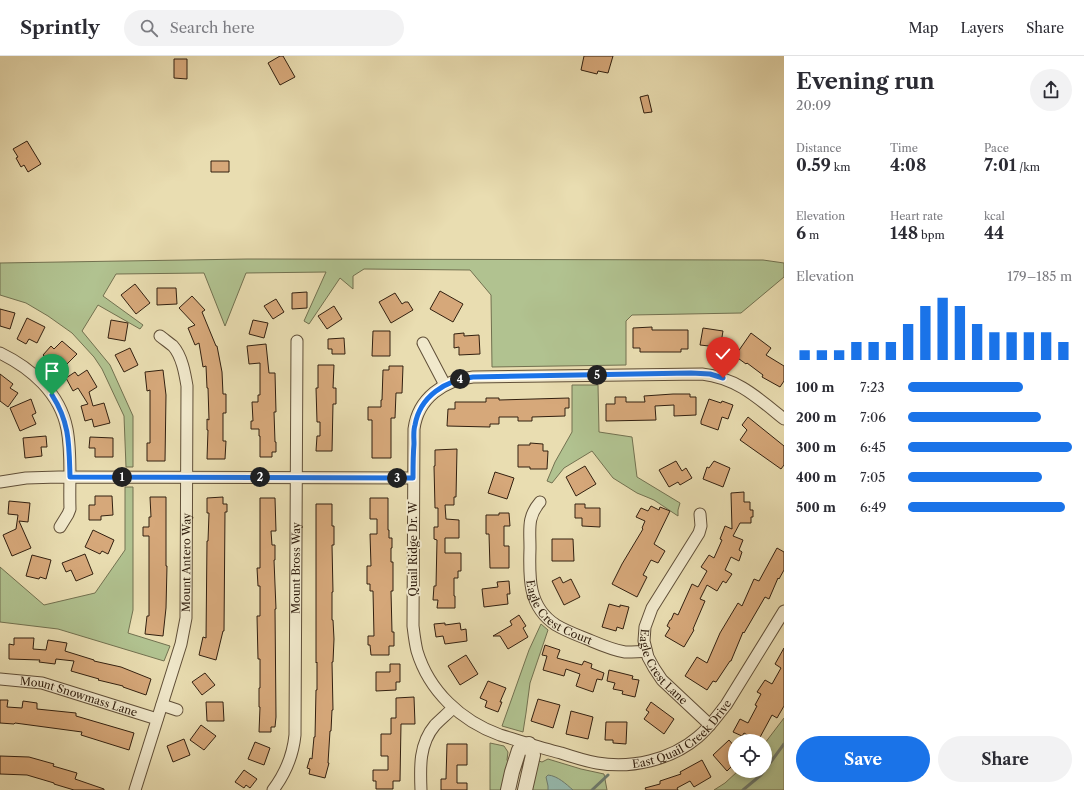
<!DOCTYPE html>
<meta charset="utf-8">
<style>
:root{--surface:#fff;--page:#f2f2f3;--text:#2b2b33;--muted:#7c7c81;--line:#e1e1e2;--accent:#1a73e8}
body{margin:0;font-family:"Libre Caslon Text",serif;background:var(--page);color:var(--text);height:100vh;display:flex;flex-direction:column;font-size:15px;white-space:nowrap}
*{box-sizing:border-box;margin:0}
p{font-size:13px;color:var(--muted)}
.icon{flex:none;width:22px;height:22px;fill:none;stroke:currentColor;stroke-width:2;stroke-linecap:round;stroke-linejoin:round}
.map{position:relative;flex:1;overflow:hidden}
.panel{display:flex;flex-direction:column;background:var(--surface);width:300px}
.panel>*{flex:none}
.buttons{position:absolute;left:728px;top:678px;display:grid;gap:8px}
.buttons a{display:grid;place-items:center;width:44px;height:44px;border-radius:50%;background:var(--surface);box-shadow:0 2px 6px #0003;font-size:20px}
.pin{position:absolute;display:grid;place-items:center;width:34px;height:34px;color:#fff;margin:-41px -17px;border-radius:50% 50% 50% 0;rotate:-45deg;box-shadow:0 0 4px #0007}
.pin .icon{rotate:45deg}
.km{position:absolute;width:20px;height:20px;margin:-10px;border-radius:50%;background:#222;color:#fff;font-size:11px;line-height:20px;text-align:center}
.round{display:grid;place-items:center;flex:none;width:42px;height:42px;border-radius:21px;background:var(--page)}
.head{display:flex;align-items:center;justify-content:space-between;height:68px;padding:0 12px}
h1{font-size:22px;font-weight:800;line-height:30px}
.metrics{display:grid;grid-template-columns:repeat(3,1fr);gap:6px;height:68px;padding:4px 12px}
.metrics div{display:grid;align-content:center}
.metrics b{font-size:17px;font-weight:800}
.metrics small{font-size:11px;font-weight:400}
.metrics p{font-size:11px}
.chart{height:112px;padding:8px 12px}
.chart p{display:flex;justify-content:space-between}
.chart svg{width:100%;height:72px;margin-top:4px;stroke:var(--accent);stroke-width:6}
.action{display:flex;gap:8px;margin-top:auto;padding:8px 12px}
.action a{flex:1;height:46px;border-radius:24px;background:var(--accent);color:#fff;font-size:16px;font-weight:800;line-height:46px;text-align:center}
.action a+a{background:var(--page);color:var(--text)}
ul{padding:0 12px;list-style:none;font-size:13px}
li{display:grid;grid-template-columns:64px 48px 1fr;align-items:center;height:30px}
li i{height:10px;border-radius:5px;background:var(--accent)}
header{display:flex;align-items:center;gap:24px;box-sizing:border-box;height:56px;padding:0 20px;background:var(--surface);border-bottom:1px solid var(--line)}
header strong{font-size:19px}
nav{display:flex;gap:22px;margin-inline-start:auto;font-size:14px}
.search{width:280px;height:36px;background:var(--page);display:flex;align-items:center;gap:10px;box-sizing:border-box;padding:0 14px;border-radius:22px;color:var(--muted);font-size:15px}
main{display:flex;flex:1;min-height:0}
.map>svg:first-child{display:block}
.green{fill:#b1c290;stroke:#727150}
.water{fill:#97bbb0;stroke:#6f7d70}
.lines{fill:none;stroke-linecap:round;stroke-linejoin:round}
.stream{stroke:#6f7d70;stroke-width:3}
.building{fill:#d6a87a;stroke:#322010}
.minor-casing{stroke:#604f38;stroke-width:13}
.tertiary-casing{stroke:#604f38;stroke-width:16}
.minor{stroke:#f1e9cc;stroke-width:11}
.tertiary{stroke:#f1e9cc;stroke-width:14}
.route-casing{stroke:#fff;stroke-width:8}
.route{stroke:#1a73e8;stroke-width:5}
.labels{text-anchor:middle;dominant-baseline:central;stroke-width:4;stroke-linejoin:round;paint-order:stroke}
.street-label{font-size:11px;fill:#322010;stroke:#f1e9cc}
</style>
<header>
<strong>Sprintly</strong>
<div class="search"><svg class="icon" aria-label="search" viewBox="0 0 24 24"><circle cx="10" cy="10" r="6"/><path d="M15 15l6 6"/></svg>Search here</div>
<nav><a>Map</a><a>Layers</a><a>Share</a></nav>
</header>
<main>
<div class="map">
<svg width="784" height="734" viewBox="0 0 784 734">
<rect width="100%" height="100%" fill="#e9ddb1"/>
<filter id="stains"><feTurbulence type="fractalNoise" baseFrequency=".005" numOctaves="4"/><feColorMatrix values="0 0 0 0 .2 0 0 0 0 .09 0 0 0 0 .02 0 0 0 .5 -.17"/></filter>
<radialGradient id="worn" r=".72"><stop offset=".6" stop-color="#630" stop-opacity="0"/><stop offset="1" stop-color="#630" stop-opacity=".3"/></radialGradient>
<path class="green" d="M247 203 763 204 784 207V221L741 257 632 259 626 265V309L492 311 491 239 470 214 364 213 353 220V233L340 222 309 268 304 265 326 216 246 217 225 270 204 217 116 218 103 240 143 269 140 273 98 249 82 275 110 309 133 360V411H126L124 360 102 313 94 301 72 277 48 260 26 247 0 239V207Z
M572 329H598L599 376 632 381 637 421 680 447 678 454V460L654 444 637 437 613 422 592 395 564 412 552 427 547 425 555 406 572 376Z
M125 431H133V554L128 577 170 590 164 605 58 573 0 566V511L44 549 95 537 125 494Z
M541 568 548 574 530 627 526 657 523 676 502 670 529 594Z
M784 662V734H714L725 727 738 715H765V687Z
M490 687 504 690 508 696 507 704 509 707 503 734H490Z
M548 703 581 713 604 718 607 734H530L539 705 542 706Z"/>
<path class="water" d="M548 719C558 720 566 728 573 734H548V730L546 721Z"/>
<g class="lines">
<path class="stream" d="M765 714 784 688
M592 734 608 719
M743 734 761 719 764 715"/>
</g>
<path class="building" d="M280 0H283L295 21 280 29 268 7Z
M584 0H613L608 17 598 15 597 18 581 14Z
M174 3H187V23L174 22Z
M648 39 652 56 644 57 640 41Z
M27 85 41 108 28 116 24 109 21 111 16 102 18 101 13 93Z
M211 105H229V116H211Z
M135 228 150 247 136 258 121 239Z
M157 232H176L177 248 157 249Z
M440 235 463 248 453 266 430 253Z
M307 236V252L292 253V237Z
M395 237 402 248 405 246H408L413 254 391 267 379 246Z
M192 240 205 254 202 256 216 290H217L222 316 223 338H226V357H223V385H226L225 403H207L208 374H207V363L209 364 208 332H207L206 310 203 311 199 287 195 289 188 272 195 269 179 252Z
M276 243 284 256 273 263 264 250Z
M334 250 342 263 327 273 318 260Z
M0 253 15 257 10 273 0 270Z
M27 262 45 271 37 287 29 283 26 288 17 283Z
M111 264 128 267 125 285 108 282Z
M253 264 268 267 264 282 249 278Z
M652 271V274H688V293H681V296H640V292H633V272Z
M703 272 723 275 719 299 708 297 709 290 700 289Z
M373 275H390V300H372Z
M464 277V280L479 279 480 298 459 299V291L454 292V278Z
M751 277 771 292 766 299 784 310V325L780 331 762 321 763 319 747 307 746 308 735 300Z
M344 282 345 298H332V293H328V283Z
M62 285 77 298 63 312 57 307 54 309 43 299 51 290 54 293Z
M266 288 269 317H275L276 356H274L275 386H276V396H272V401H260V380H259V373H251V365H253L252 346H258V339H260V307L249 308 247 290Z
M130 292 138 309 124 316 115 299Z
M318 309H334L333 332H336V348H333L332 395H316L317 380H320V366H317L316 332H318Z
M389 310H403L402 337H396L395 362H391V402H372V364H368V351H381V344H382L383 314H389Z
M87 314 97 331 89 336 93 350 104 347 110 367 94 371 92 363 85 365 81 350 88 348 78 332 73 335 66 322 75 316 78 320Z
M163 314 166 339 165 405H147V387H150V334L147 335 145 316Z
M0 318 13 328 10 332 18 337 8 351 0 345Z
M673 338H690V341H696V359L674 360V349L655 350 656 364 606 365V348H615V341H626V346H645L644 340Z
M486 342H499V344L569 342V352H565V360L532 361V365H518V361H499V368H490V371L447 370 448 353H455V346H486Z
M31 343 36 357 32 359 36 368 20 375 10 352Z
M709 343 721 347 722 345 733 349 728 363 722 361 718 374 701 368V365Z
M748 361 784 390V409L781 413 740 384 747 374 742 369Z
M46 380 47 391H41L42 400 25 402 23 382Z
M90 381 113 382V401H95V392H89Z
M530 387 543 388V395H548L547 413H530V411H518V389H530Z
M457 393 456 441H454V449H445L446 463 459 464V482H445V497H461V515H458V522H454V540H455V552H437L438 544H433L434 530H436L437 484 434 483V471H438V452H435L434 410H435V394Z
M676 405 682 415 686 412 692 422 680 429 678 426 669 431 659 414Z
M714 405 730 412 723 431 703 423 707 411 709 412Z
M585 410 596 428 576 440 566 421Z
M495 416 514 422 507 443 488 437Z
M744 436V446H750V454H753V461H751V467H740L733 480 743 484 739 494 742 496 739 505 731 501 725 514 732 518 726 527 723 525 717 535 707 529 700 543 705 545 693 573 694 574 684 591 665 580 670 572 667 570 670 564H671L674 557 678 559 692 528 698 531 707 515 701 511 709 499 714 502 722 484 720 483 725 470 732 473 731 437Z
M95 440H112L113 459 101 460V464H89V449H95Z
M150 441H166V510H167L166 552 163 580 145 578 147 560H149V480H143V471H149V461H151Z
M223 441V448H227V456H225L224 575H223L216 604 199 599 203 581 206 582 207 485H208L209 457H207V442Z
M260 442H275L276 475H271L272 489H275V504H274L276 553H275L276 661 275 671H271V676H259L260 651H259V632H260V603H258L257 560H260V530H258L257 512H260Z
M370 442H388V474H389V482H392V492H391V506H393V535H391L392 576H394V590H389V599H371L370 589H368V580H374L373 535H370V528H367V510H371L370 478H377V463H370Z
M9 445 30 447 28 466 19 465 31 492 12 500 3 479 16 473 18 459 8 458Z
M316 448H332V470H334V489H332L333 536H332V564H333L334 583 333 606H332L333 654H332L331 675H330L328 707H329L325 722 309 718 310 713 307 712 310 702 312 703 314 681H315L316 634H317V606L316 607Z
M575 448H585V452H600V471L582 470V462H575Z
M651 450 659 454 660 451 670 455 654 488 665 495 658 507 651 504 643 519 647 521 637 541 612 528 622 508 643 473 642 472 645 465 636 461 641 452 648 455Z
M499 457H509L510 470H504V490H509V512H490L489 478H486V459H499Z
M93 474 114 484 108 498 102 495 100 498 85 491Z
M552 483H573L574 505H552Z
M777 492 784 496V514L779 523 778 522 769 543 765 541 744 577 743 576 731 605H730L716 626 713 625 707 634 685 620 697 601 707 607 720 577 738 547 742 550 754 523 759 525Z
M85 498 93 518 76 525 71 514 66 516 62 507Z
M32 499 51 504 46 523 40 521 39 523 26 520Z
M560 521 563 527 571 523 580 541 564 549 552 525Z
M509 525 510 538H507L508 548 484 551 482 533 498 531 497 526Z
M609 548 620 551V549L629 551 623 573 617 571 616 575 602 571Z
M519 559 526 570 523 572 528 581 508 593 500 580H493L512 569 510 565Z
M445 567V569L460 567 461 574 466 573 467 585 445 588 443 580 436 581 434 568Z
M14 582H34L33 593 46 594 48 584 67 587 65 595 94 604V605L121 611 151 623 146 639 123 631V630L98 624 99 623 71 615 74 605 56 603 55 608 39 606 40 604 9 603V588L14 589Z
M545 589 560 594 557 602 582 609 584 605 592 608 591 612 604 617 602 624 597 623 593 636 576 630 580 618 566 613 564 620 543 614 547 600 542 599Z
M784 592V650L777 662 772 659 758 685 744 677 742 680 733 676 740 663 748 667 757 650 755 649 761 638 757 636 765 624 772 628 781 612 775 608Z
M466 599 478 618 460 629 448 610Z
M390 608H400V626H396V634L376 635V616H390Z
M609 614 633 620 632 623 639 624 635 641 622 638 623 635 613 633 615 627 607 625Z
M205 617 215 629 202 639 192 626Z
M488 625 506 632 500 646H502L498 656 485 651 487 645 480 642Z
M414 641 415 668H401L400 725H393V733H376V725H373V714H388V700H381V678H391V662H396V642Z
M538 643 560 649 553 672 531 665Z
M0 644H8L7 651 22 652 23 645 37 647V653L76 657V660L134 677 129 694 81 679 82 676 15 667 14 668 0 667Z
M206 646H223L224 665H207Z
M651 646 674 663 664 678 644 663 649 656 646 654Z
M571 655 593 661 588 683 566 678Z
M606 666H627L626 688 613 687V684H605Z
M201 669 216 680 204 694 190 684Z
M184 683 190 699 173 706 167 690Z
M729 684 735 691V707L727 715 713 699Z
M255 686 270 692 264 709 248 703Z
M447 688H467V709H457V727H467V734H441V723H446Z
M0 700 29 701 54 708 53 710 77 717 75 723 104 733V734H74L54 728V727L27 719 0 718Z
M702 704 711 721 694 731 690 725 677 732 678 734H646L645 732 660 728V725L681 718 680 716Z
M244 714 257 723 250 732 246 729 244 732 235 726Z"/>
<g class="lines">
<defs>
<g id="minor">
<path d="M423 287 445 329"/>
<path d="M0 297C31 312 60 337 67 373 72 399 69 426 70 453L68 458 60 471"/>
<path id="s1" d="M784 363C758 342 737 322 702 318L473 321C444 324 418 342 414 373L413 570C414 578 415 587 417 595 429 635 461 665 500 679 520 685 541 692 561 697 573 701 585 705 597 707 631 713 671 704 698 681 709 672 717 660 726 649L784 555"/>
<path d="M0 426 26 422 59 421 413 422"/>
<path id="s2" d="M540 446C527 461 530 473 530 492 529 521 528 551 556 569 566 575 577 579 587 583 599 588 612 594 625 596 632 596 639 596 646 595"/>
<path id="s3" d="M700 458 701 470 699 477 652 552 645 571 644 585 648 601 654 612 662 624 710 669"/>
<path id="s4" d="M0 623 42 627 157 663"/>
<path d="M162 649 177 654"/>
<path id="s5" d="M135 734 181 588 186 562 187 330C185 318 182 300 173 290 169 287 164 283 160 280"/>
<path id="s6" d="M273 734C285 718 293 699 295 679L297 285"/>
<path d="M421 734C420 711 419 688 435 669 441 663 447 658 453 652"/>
</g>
<path id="tertiary" d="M508 734 512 716 519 694 529 688 533 699 525 734"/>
</defs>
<use href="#minor" class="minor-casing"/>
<use href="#tertiary" class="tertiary-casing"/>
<use href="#minor" class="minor"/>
<use href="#tertiary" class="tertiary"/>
</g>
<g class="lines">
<defs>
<path id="route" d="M52 339C70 367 69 389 70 421L413 422C413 411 413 399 414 388 414 382 413 375 415 369 420 340 446 324 473 321L691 317 710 318 723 322"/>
</defs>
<use href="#route" class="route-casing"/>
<use href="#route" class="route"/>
</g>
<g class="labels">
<g class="street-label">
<text transform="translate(413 493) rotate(-90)">Quail Ridge Dr. W</text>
<text stroke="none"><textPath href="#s5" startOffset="235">Mount Antero Way</textPath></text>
<text stroke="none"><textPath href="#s6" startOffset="227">Mount Bross Way</textPath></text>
<text stroke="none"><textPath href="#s2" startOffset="127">Eagle Crest Court</textPath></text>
<text stroke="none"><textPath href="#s3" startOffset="174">Eagle Crest Lane</textPath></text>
<text stroke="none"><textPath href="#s4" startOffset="81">Mount Snowmass Lane</textPath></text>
<text stroke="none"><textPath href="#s1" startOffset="950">East Quail Creek Drive</textPath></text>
</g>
</g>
<rect width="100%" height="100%" filter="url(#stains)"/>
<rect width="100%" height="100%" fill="url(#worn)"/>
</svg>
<div class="buttons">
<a><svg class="icon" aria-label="locate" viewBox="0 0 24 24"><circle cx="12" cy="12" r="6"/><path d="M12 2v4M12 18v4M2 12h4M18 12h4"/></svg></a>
</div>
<div class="pin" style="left:52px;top:339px;background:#1e9e55"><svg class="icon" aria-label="arrive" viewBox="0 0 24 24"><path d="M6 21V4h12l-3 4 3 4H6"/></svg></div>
<div class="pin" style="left:723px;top:322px;background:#d93025"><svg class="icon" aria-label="check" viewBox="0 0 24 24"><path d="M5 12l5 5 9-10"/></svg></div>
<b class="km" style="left:122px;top:421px">1</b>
<b class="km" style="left:260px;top:421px">2</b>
<b class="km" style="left:397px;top:422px">3</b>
<b class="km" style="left:460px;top:323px">4</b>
<b class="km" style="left:597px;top:319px">5</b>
</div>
<section class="panel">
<div class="head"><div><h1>Evening run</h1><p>20:09</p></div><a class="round"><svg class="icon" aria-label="share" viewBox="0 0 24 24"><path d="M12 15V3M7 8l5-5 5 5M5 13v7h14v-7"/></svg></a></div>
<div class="metrics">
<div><p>Distance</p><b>0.59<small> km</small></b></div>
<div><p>Time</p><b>4:08</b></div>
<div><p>Pace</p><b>7:01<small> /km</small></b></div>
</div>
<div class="metrics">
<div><p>Elevation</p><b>6<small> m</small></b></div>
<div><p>Heart rate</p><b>148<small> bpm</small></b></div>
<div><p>kcal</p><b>44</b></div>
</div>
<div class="chart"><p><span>Elevation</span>179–185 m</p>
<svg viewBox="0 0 160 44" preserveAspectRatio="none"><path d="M5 44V38M15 44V38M25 44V38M35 44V33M45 44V33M55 44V33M65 44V22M75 44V11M85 44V6M95 44V11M105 44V22M115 44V27M125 44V27M135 44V27M145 44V27M155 44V33"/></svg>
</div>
<ul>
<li><b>100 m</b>7:23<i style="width:70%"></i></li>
<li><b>200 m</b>7:06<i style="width:81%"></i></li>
<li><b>300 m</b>6:45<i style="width:100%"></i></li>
<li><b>400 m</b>7:05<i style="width:82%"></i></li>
<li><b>500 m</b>6:49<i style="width:96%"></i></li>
</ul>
<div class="action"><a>Save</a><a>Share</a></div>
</section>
</main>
